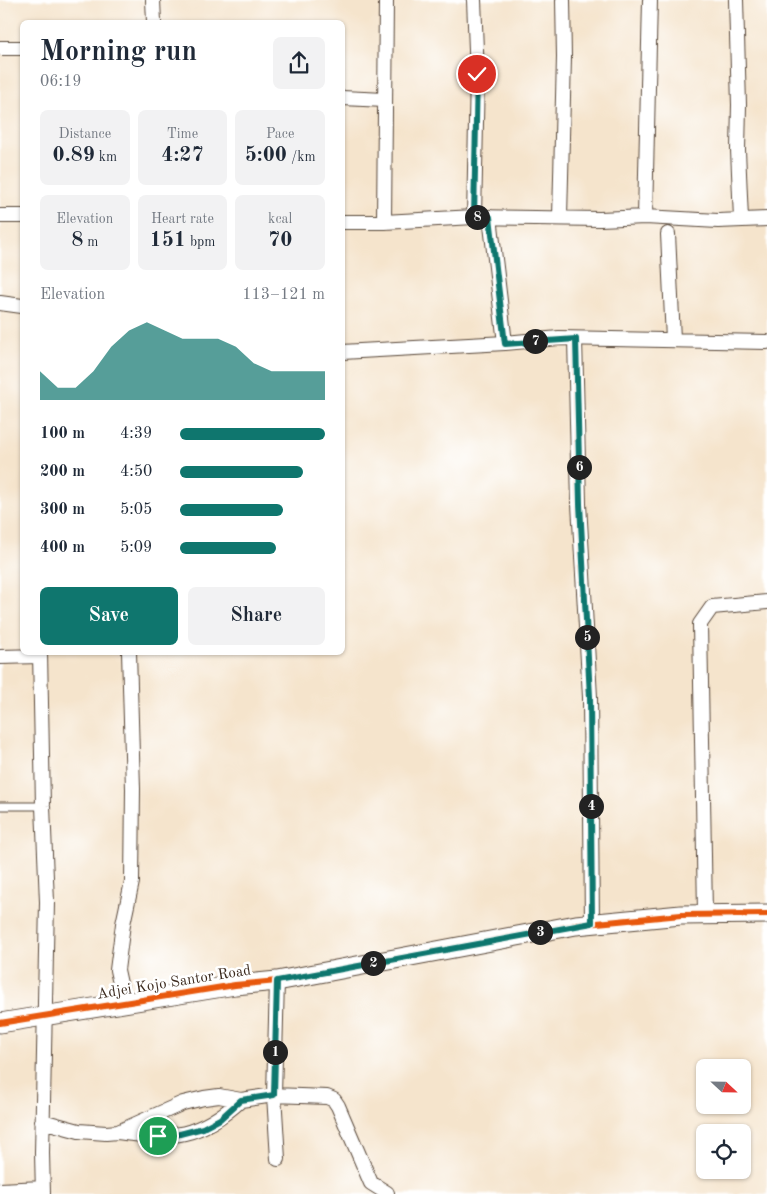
<!DOCTYPE html>
<meta charset="utf-8">
<style>
:root{--surface:#fff;--page:#f2f2f3;--text:#1f2937;--muted:#747a83;--accent:#0f766e}
body{margin:0;font-family:"Old Standard TT",serif;background:var(--page);color:var(--text);height:100vh;display:flex;flex-direction:column;font-size:19px;white-space:nowrap}
*{box-sizing:border-box;margin:0}
p{font-size:16px;color:var(--muted)}
.icon{flex:none;width:28px;height:28px;fill:none;stroke:currentColor;stroke-width:2;stroke-linecap:round;stroke-linejoin:round}
.map{position:relative;flex:1;overflow:hidden}
.drawer{position:absolute;left:20px;top:20px;width:325px;height:635px;display:flex;flex-direction:column;background:var(--surface);border-radius:8px;box-shadow:0 1px 4px #0004}
.drawer>*{flex:none}
.needle{width:32px;rotate:112deg}
.fabs{position:absolute;left:696px;top:1059px;display:grid;gap:10px}
.fabs a{display:grid;place-items:center;width:55px;height:55px;border-radius:8px;background:var(--surface);box-shadow:0 1px 4px #0004;font-size:25px}
.pin{position:absolute;display:grid;place-items:center;width:42px;height:42px;color:#fff;margin:-21px;border:2px solid #fff;border-radius:50%;box-shadow:0 1px 5px #0007}
.km{position:absolute;width:25px;height:25px;margin:-12px;border-radius:50%;background:#222;color:#fff;font-size:14px;line-height:25px;text-align:center}
.round{display:grid;place-items:center;flex:none;width:52px;height:52px;border-radius:8px;background:var(--page)}
.head{display:flex;align-items:center;justify-content:space-between;height:85px;padding:0 20px}
h1{font-size:28px;font-weight:700;line-height:38px}
.figures{display:grid;grid-template-columns:repeat(3,1fr);gap:8px;height:85px;padding:5px 20px}
.figures div{display:grid;align-content:center;border-radius:8px;background:var(--page);text-align:center}
.figures b{font-size:21px;font-weight:700}
.figures small{font-size:14px;font-weight:400}
.figures p{font-size:14px}
.chart{height:140px;padding:10px 20px}
.chart p{display:flex;justify-content:space-between}
.chart svg{width:100%;height:90px;margin-top:5px;fill:var(--accent);opacity:.7}
.action{display:flex;gap:10px;margin-top:auto;padding:10px 20px}
.action a{flex:1;height:58px;border-radius:8px;background:var(--accent);color:#fff;font-size:20px;font-weight:700;line-height:58px;text-align:center}
.action a+a{background:var(--page);color:var(--text)}
ul{padding:0 20px;list-style:none;font-size:16px}
li{display:grid;grid-template-columns:80px 60px 1fr;align-items:center;height:38px}
li i{height:12px;border-radius:6px;background:var(--accent)}
.map>svg:first-child{display:block}
.lines{fill:none;stroke-linecap:round;stroke-linejoin:round}
.lane-casing{stroke:#574638;stroke-width:9}
.street-casing{stroke:#574638;stroke-width:16}
.secondary-casing{stroke:#574638;stroke-width:21}
.lane{stroke:#fff;stroke-width:7}
.street{stroke:#fff;stroke-width:14}
.secondary{stroke:#fff;stroke-width:19}
.cycleway-casing{stroke:#fff;stroke-width:9}
.cycleway{stroke:#e8590c;stroke-width:6}
.route-casing{stroke:#fff;stroke-width:10}
.route{stroke:#0f766e;stroke-width:6}
.labels{text-anchor:middle;dominant-baseline:central;stroke-width:5;stroke-linejoin:round;paint-order:stroke}
.street-label{font-size:15px;fill:#3b2a1e;stroke:#fff}
</style>
<div class="map">
<svg width="767" height="1194" viewBox="0 0 767 1194">
<rect width="100%" height="100%" fill="#fff"/>
<filter id="ink" filterUnits="userSpaceOnUse"><feTurbulence type="fractalNoise" baseFrequency=".02" numOctaves="2"/><feDisplacementMap in="SourceGraphic" scale="10" xChannelSelector="R" yChannelSelector="G"/><feConvolveMatrix kernelMatrix="1 2 1 2 8 2 1 2 1" color-interpolation-filters="sRGB"/></filter>
<filter id="wash" filterUnits="userSpaceOnUse"><feTurbulence type="fractalNoise" baseFrequency=".0096" numOctaves="4" result="noise"/><feDisplacementMap in="SourceGraphic" scale="20" xChannelSelector="R" yChannelSelector="G"/><feGaussianBlur stdDeviation="1.12" result="paint"/><feColorMatrix in="noise" values="0 0 0 0 0 0 0 0 0 0 0 0 0 0 0 0 0 1.4 0 .05"/><feComposite in="paint" operator="in"/></filter>
<g filter="url(#wash)">
<rect width="100%" height="100%" fill="#f5e4cc"/>
</g>
<g filter="url(#ink)">
<g class="lines">
<defs>
<path id="lane" d="M0 806H43"/>
<path id="street" d="M153 0 154 22
M736 0 739 105 738 150 741 219
M0 48H22
M342 98 385 100
M0 216H22
M474 217 477 75 474 0
M490 217 505 343
M560 217 564 57 563 0
M645 217 650 0
M342 222H384L474 217 600 219 645 217 718 221 767 219
M384 222 386 0
M668 234 673 339
M0 303 22 306
M575 339 579 504 590 697 592 923
M342 352 505 343 559 338 767 342
M40 652 43 806 47 902 42 1153 43 1194
M0 657 40 656
M705 913 700 624 712 607 767 602
M277 981 274 1095 278 1159
M124 1002 117 970 123 924 132 882 133 789 129 652
M42 1121 79 1131 106 1133 118 1132 183 1103 204 1098 219 1096 241 1100 274 1095 327 1097 334 1100 338 1106 371 1183 387 1193
M118 1132C172 1140 199 1138 241 1100
M0 1190 42 1188"/>
<path id="secondary" d="M0 1023 235 985 277 981 576 925 681 915 767 914"/>
</defs>
<use href="#lane" class="lane-casing"/>
<use href="#street" class="street-casing"/>
<use href="#secondary" class="secondary-casing"/>
<use href="#lane" class="lane"/>
<use href="#street" class="street"/>
<use href="#secondary" class="secondary"/>
<defs>
<path id="cycleway" d="M575 339 579 504 590 697 592 923
M0 1023 235 985 277 981 576 925 681 915 767 914"/>
</defs>
<use href="#cycleway" class="cycleway-casing"/>
<use href="#cycleway" class="cycleway"/>
</g>
</g>
<g class="lines" filter="url(#ink)">
<defs>
<path id="route" d="M158 1136 176 1135 203 1128 220 1119 241 1100 274 1095 277 981 592 923 590 697 580 504 576 339 505 344 490 217H474L477 74"/>
</defs>
<use href="#route" class="route-casing"/>
<use href="#route" class="route"/>
</g>
<g class="labels">
<g class="street-label">
<text transform="translate(174 983) rotate(-9)">Adjei Kojo Santor Road</text>
</g>
</g>
</svg>
<div class="fabs">
<a><svg class="needle" viewBox="-14 -14 28 28"><path d="M0-13l5 13h-10z" fill="#e53935"/><path d="M0 13l5-13h-10z" fill="#747a83"/></svg></a>
<a><svg class="icon" aria-label="locate" viewBox="0 0 24 24"><circle cx="12" cy="12" r="6"/><path d="M12 2v4M12 18v4M2 12h4M18 12h4"/></svg></a>
</div>
<div class="pin" style="left:158px;top:1136px;background:#1e9e55"><svg class="icon" aria-label="arrive" viewBox="0 0 24 24"><path d="M6 21V4h12l-3 4 3 4H6"/></svg></div>
<div class="pin" style="left:477px;top:74px;background:#d93025"><svg class="icon" aria-label="check" viewBox="0 0 24 24"><path d="M5 12l5 5 9-10"/></svg></div>
<b class="km" style="left:275px;top:1052px">1</b>
<b class="km" style="left:373px;top:963px">2</b>
<b class="km" style="left:540px;top:932px">3</b>
<b class="km" style="left:591px;top:806px">4</b>
<b class="km" style="left:587px;top:637px">5</b>
<b class="km" style="left:579px;top:467px">6</b>
<b class="km" style="left:535px;top:341px">7</b>
<b class="km" style="left:477px;top:217px">8</b>
<section class="drawer">
<div class="head"><div><h1>Morning run</h1><p>06:19</p></div><a class="round"><svg class="icon" aria-label="share" viewBox="0 0 24 24"><path d="M12 15V3M7 8l5-5 5 5M5 13v7h14v-7"/></svg></a></div>
<div class="figures">
<div><p>Distance</p><b>0.89<small> km</small></b></div>
<div><p>Time</p><b>4:27</b></div>
<div><p>Pace</p><b>5:00<small> /km</small></b></div>
</div>
<div class="figures">
<div><p>Elevation</p><b>8<small> m</small></b></div>
<div><p>Heart rate</p><b>151<small> bpm</small></b></div>
<div><p>kcal</p><b>70</b></div>
</div>
<div class="chart"><p><span>Elevation</span>113–121 m</p>
<svg viewBox="0 0 160 44" preserveAspectRatio="none"><path d="M0 44V30L10 38L20 38L30 30L40 18L50 10L60 6L70 10L80 14L90 14L100 14L110 18L120 26L130 30L140 30L150 30L160 30V44z"/></svg>
</div>
<ul>
<li><b>100 m</b>4:39<i style="width:100%"></i></li>
<li><b>200 m</b>4:50<i style="width:85%"></i></li>
<li><b>300 m</b>5:05<i style="width:71%"></i></li>
<li><b>400 m</b>5:09<i style="width:66%"></i></li>
</ul>
<div class="action"><a>Save</a><a>Share</a></div>
</section>
</div>
